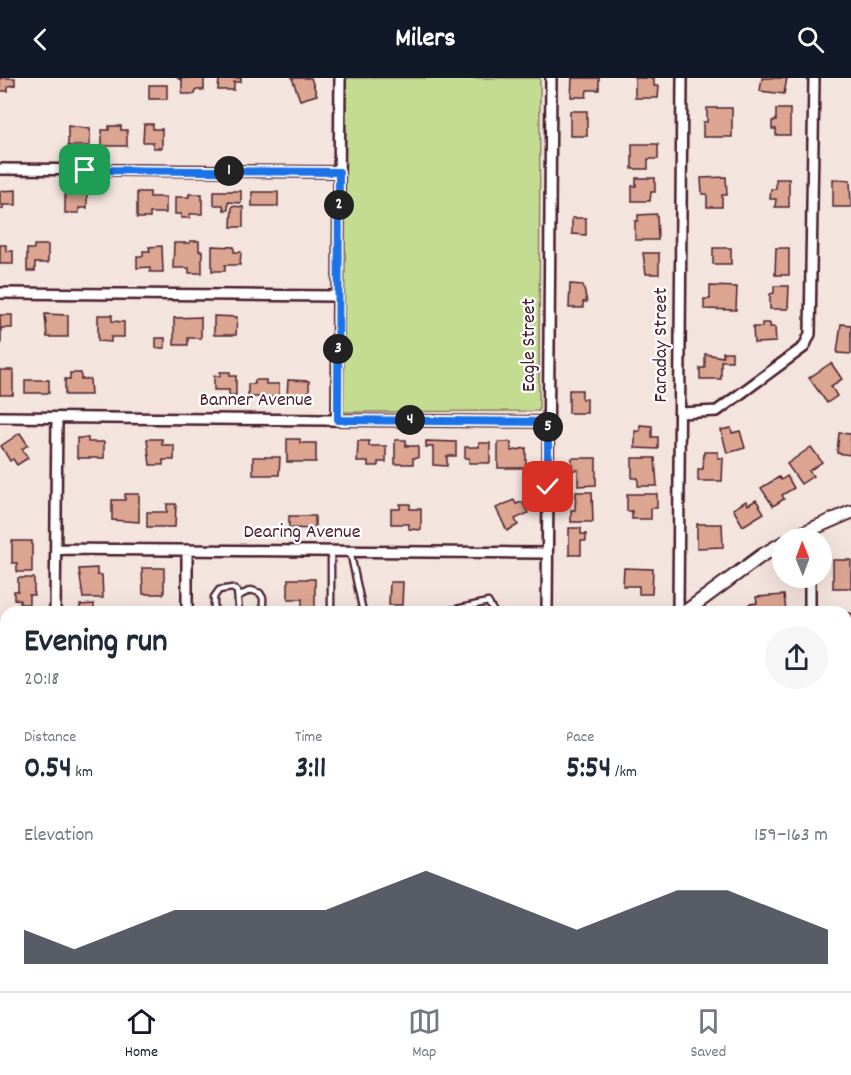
<!DOCTYPE html>
<meta charset="utf-8">
<style>
:root{--surface:#fff;--page:#f6f6f7;--text:#1f2937;--muted:#747a83;--line:#e0e1e3;--accent:#111827}
body{margin:0;font-family:Dekko,sans-serif;background:var(--page);color:var(--text);height:100vh;display:flex;flex-direction:column;font-size:22px;white-space:nowrap}
*{box-sizing:border-box;margin:0}
p{font-size:20px;color:var(--muted)}
.icon{flex:none;width:33px;height:33px;fill:none;stroke:currentColor;stroke-width:2;stroke-linecap:round;stroke-linejoin:round}
.map{position:relative;flex:1;overflow:hidden}
.panel{position:absolute;left:0px;top:528px;width:852px;height:386px;display:flex;flex-direction:column;background:var(--surface);border-radius:18px 18px 0 0;box-shadow:0 6px 24px #0002}
.panel>*{flex:none}
.needle{width:39px;rotate:359deg}
.fabs{position:absolute;left:772px;top:450px;display:grid;gap:12px}
.fabs a{display:grid;place-items:center;width:60px;height:60px;border-radius:50%;background:var(--surface);box-shadow:0 6px 24px #0002;font-size:30px}
.pin{position:absolute;display:grid;place-items:center;width:51px;height:51px;color:#fff;margin:-26px;border-radius:12px;box-shadow:0 3px 9px #0006}
.km{position:absolute;width:30px;height:30px;margin:-15px;border-radius:50%;background:#222;color:#fff;font-size:16px;line-height:30px;text-align:center}
.round{display:grid;place-items:center;flex:none;width:63px;height:63px;border-radius:32px;background:var(--page)}
.head{display:flex;align-items:center;justify-content:space-between;height:102px;padding:0 24px}
h1{font-size:33px;font-weight:700;line-height:45px}
.stats{display:grid;grid-template-columns:repeat(3,1fr);gap:9px;height:102px;padding:6px 24px}
.stats div{display:grid;align-content:center}
.stats b{font-size:30px;font-weight:700}
.stats small{font-size:16px;font-weight:400}
.stats p{font-size:16px}
.chart{height:168px;padding:12px 24px}
.chart p{display:flex;justify-content:space-between}
.chart svg{width:100%;height:108px;margin-top:6px;fill:var(--accent);opacity:.7}
header{display:flex;justify-content:space-between;align-items:center;height:78px;padding:0 24px;background:var(--accent);color:#fff;font-size:27px;font-weight:700}
.tabs{display:flex;justify-content:space-around;align-items:center;height:84px;border-top:2px solid var(--line);background:var(--surface);font-size:16px;color:var(--muted)}
.tabs a{display:grid;justify-items:center;gap:3px}
.tabs .on{color:var(--accent)}
.map>svg:first-child{display:block}
.green{fill:#c4dc92;stroke:#877e5e;stroke-width:1.5}
.building{fill:#dba591;stroke:#4a1f2b;stroke-width:1.5}
.lines{fill:none;stroke-linecap:round;stroke-linejoin:round}
.service-casing{stroke:#4a1f2b;stroke-width:9}
.minor-casing{stroke:#4a1f2b;stroke-width:14}
.tertiary-casing{stroke:#4a1f2b;stroke-width:16}
.service{stroke:#fff;stroke-width:4.5}
.minor{stroke:#fff;stroke-width:9}
.tertiary{stroke:#fff;stroke-width:12}
.route-casing{stroke:#fff;stroke-width:12}
.route{stroke:#1a73e8;stroke-width:8}
.labels{text-anchor:middle;dominant-baseline:central;stroke-width:4.5;stroke-linejoin:round;paint-order:stroke}
.street-label{font-size:20px;fill:#4a1f2b;stroke:#fff}
</style>
<header><svg class="icon" aria-label="back" viewBox="0 0 24 24"><path d="M15 5l-7 7 7 7"/></svg>Milers<svg class="icon" aria-label="search" viewBox="0 0 24 24"><circle cx="10" cy="10" r="6"/><path d="M15 15l6 6"/></svg></header>
<div class="map">
<svg width="851" height="913" viewBox="0 0 851 913">
<rect width="100%" height="100%" fill="#f4e4de"/>
<filter id="ink" filterUnits="userSpaceOnUse"><feTurbulence type="fractalNoise" baseFrequency=".0167" numOctaves="2"/><feDisplacementMap in="SourceGraphic" scale="12" xChannelSelector="R" yChannelSelector="G"/><feConvolveMatrix kernelMatrix="1 2 1 2 8 2 1 2 1" color-interpolation-filters="sRGB"/></filter>
<g filter="url(#ink)">
<path class="green" d="M346 0H540L539 333 343 334Z"/>
<path class="building" d="M0 0H15V7L8 8V13H0Z
M177 0H204V12H195V16H182V2Z
M215 0H241V4H234V12H218L219 2Z
M292 0H311L317 17 300 22Z
M572 0H599V12H587L586 19H571Z
M635 0H654V8H659L658 20H635Z
M762 0H787L784 16 760 13Z
M149 7H167V21H149Z
M707 30H732V59H703V44H707Z
M776 31H790V57H776V51H772V43H776Z
M570 33H587V58H570Z
M144 46H153V51H162V70H153V64H143Z
M68 48 90 51V68H68Z
M109 48H121V52H127V68H102V52H109Z
M632 66H658V81H648V91H632Z
M726 99 727 117H722V129H707V116H702L701 100Z
M636 100H655V114H651L650 123H632V108H636Z
M776 101H789V129H775L776 121H770L771 111H776Z
M833 101 850 102 851 129H833Z
M16 112V127H3V131H0V113Z
M65 113H87V130H79V135H65Z
M214 113H241V125L228 124V132H224L223 127H214Z
M137 114H150V119H166V135H150V140H137Z
M252 114H278V128H252Z
M189 116H202V136H190V140H181V136H175V119H189Z
M232 128 243 129V149H231Z
M657 136 658 162H635V143H638V137Z
M572 140H586V157L572 156Z
M190 163H199V173H202V195H189V190H173L174 165H190Z
M0 167H6V173H13V186H0Z
M34 167H48V185H35V193H27V171H34Z
M162 168 163 194H150V189L137 190V178H143V173H150L149 169Z
M212 168 234 169V174H241L240 187H225V193H212Z
M713 170H731V186H713Z
M776 170H789V197H775Z
M643 175H659V196H646Z
M570 206 583 207 587 224H583V230H569Z
M710 208 737 209 736 232 704 231V221H710Z
M774 208H789L788 231H770V216L774 215Z
M45 236 68 237V259H47Z
M0 237H12V250H1V267Z
M98 237H112V243L124 244V259H111V264L98 263Z
M214 238 237 239 236 257H214Z
M201 239V260H188V267H174V240Z
M762 245H770V249H775L776 264 754 265 753 249H762Z
M841 246 851 247V276L837 275Z
M156 260H165V270H156Z
M723 274H732V283H721V301H700V290H705V276L723 279Z
M831 285 842 301 831 308 837 318 827 325 809 300Z
M0 292H13V317H0Z
M220 294H230V298H236V317H229V312H214V298H220Z
M70 295H81V301H90L91 317H65V301H70Z
M25 302H49V315H25Z
M255 302H266V306H279V319H248V306H255Z
M288 302 309 303V319L287 318Z
M569 312H582V321H587V335H569Z
M640 347 652 348V359H658V371L635 370V353H640Z
M731 350 732 355 740 353 745 370 727 375 721 352Z
M20 355 28 367 22 371 28 380 17 387 13 381 10 383 1 368Z
M839 355 851 356 850 377 837 375Z
M77 360H88V364H104V380H77Z
M147 361H162V367H174V382H163V387H150Z
M287 361H300V365H316V384H287Z
M395 362H406V368H418V380H413V386H395Z
M358 363H369V368H386V384H378V388H368V384H357Z
M426 363 456 364V378H447V388L433 387V369H426Z
M498 364H511V373L526 370V390H498Z
M479 365H490V385H469V380H465V369H479Z
M811 369 822 384 809 393 813 398 801 406 787 386Z
M704 374H718V380H723L722 403H698V391H703Z
M253 379H280L279 397H253Z
M572 380H596V407L578 408V392H572Z
M632 380H655L657 408H638V400H632Z
M787 398 794 410 782 417 784 421 773 428 761 410 779 399 781 402Z
M576 414H592L593 444H571V432H575Z
M125 416H139V444L112 442V422H125Z
M627 416H657V430H651V441H632V433H627Z
M514 422 516 426 522 424 528 435 515 441 518 447 507 453 496 430Z
M756 422 764 435 743 448 733 431 746 423 748 427Z
M167 426H176L175 449H147V434H167Z
M400 426H410V431H421V452L409 451V446H391V431H400Z
M289 438H315V451L289 450Z
M697 446H722L723 469 697 470Z
M569 450H581V456H586V463H581V477H569Z
M12 463H32V494H17V485H12Z
M833 482H851V510H833Z
M97 490V497H102L103 520H83L79 491Z
M142 490H164V516H143Z
M624 490 653 491 652 516H639V508H623Z
M18 500H34V517H29V526H20V522L14 521V513H18Z
M288 501H315V530H302V521H288Z
M390 504H403L402 527H389Z
M784 517 786 533 750 534 749 526 757 525 756 519Z
M94 526V534H80V527Z
M846 535H851V585H846Z
M846 601 851 602V628L846 626Z
M0 691H6V722H0Z
M6 888V908H13L6 913H0V893Z
M762 908H783L776 913H756Z"/>
<g class="lines">
<defs>
<path id="service" d="M350 473 363 534
M239 518 251 512 260 515 263 520V534
M214 534V519L219 512 232 510 237 513 239 534
M331 534V474
M443 534 488 524 494 534"/>
<path id="minor" d="M0 91 339 94
M0 215 338 218
M680 335 717 333 804 269 810 256 814 0
M0 339 548 344
M337 342 340 0
M56 471 547 475
M55 534 57 340
M187 534V472
M547 534 551 0
M678 534 682 0
M810 534V500
M0 756 6 761
M846 817 851 814
M0 857 6 852
M341 908 345 913
M406 913 414 908
M718 913 725 908"/>
<path id="tertiary" d="M791 460 851 434
M685 534 761 478 783 465
M165 913 172 908"/>
</defs>
<use href="#service" class="service-casing"/>
<use href="#minor" class="minor-casing"/>
<use href="#tertiary" class="tertiary-casing"/>
<use href="#service" class="service"/>
<use href="#minor" class="minor"/>
<use href="#tertiary" class="tertiary"/>
</g>
</g>
<g class="lines" filter="url(#ink)">
<defs>
<path id="route" d="M85 92 339 94 338 342 548 344V409"/>
</defs>
<use href="#route" class="route-casing"/>
<use href="#route" class="route"/>
</g>
<g class="labels">
<g class="street-label">
<text transform="translate(530 267) rotate(-90)">Eagle Street</text>
<text transform="translate(662 267) rotate(-90)">Faraday Street</text>
<text x="256" y="323">Banner Avenue</text>
<text x="302" y="455">Dearing Avenue</text>
</g>
</g>
</svg>
<div class="fabs">
<a><svg class="needle" viewBox="-14 -14 28 28"><path d="M0-13l5 13h-10z" fill="#e53935"/><path d="M0 13l5-13h-10z" fill="#747a83"/></svg></a>
</div>
<div class="pin" style="left:85px;top:92px;background:#1e9e55"><svg class="icon" aria-label="arrive" viewBox="0 0 24 24"><path d="M6 21V4h12l-3 4 3 4H6"/></svg></div>
<div class="pin" style="left:548px;top:409px;background:#d93025"><svg class="icon" aria-label="check" viewBox="0 0 24 24"><path d="M5 12l5 5 9-10"/></svg></div>
<b class="km" style="left:229px;top:93px">1</b>
<b class="km" style="left:339px;top:127px">2</b>
<b class="km" style="left:338px;top:271px">3</b>
<b class="km" style="left:410px;top:342px">4</b>
<b class="km" style="left:548px;top:349px">5</b>
<section class="panel">
<div class="head"><div><h1>Evening run</h1><p>20:18</p></div><a class="round"><svg class="icon" aria-label="share" viewBox="0 0 24 24"><path d="M12 15V3M7 8l5-5 5 5M5 13v7h14v-7"/></svg></a></div>
<div class="stats">
<div><p>Distance</p><b>0.54<small> km</small></b></div>
<div><p>Time</p><b>3:11</b></div>
<div><p>Pace</p><b>5:54<small> /km</small></b></div>
</div>
<div class="chart"><p><span>Elevation</span>159–163 m</p>
<svg viewBox="0 0 160 44" preserveAspectRatio="none"><path d="M0 44V30L10 38L20 30L30 22L40 22L50 22L60 22L70 14L80 6L90 14L100 22L110 30L120 22L130 14L140 14L150 22L160 30V44z"/></svg>
</div>
</section>
</div>
<nav class="tabs">
<a class="on"><svg class="icon" aria-label="home" viewBox="0 0 24 24"><path d="M3 11l9-7 9 7M6 9v11h12V9"/></svg>Home</a>
<a><svg class="icon" aria-label="map" viewBox="0 0 24 24"><path d="M3 6l6-2 6 2 6-2v14l-6 2-6-2-6 2zM9 4v14M15 6v14"/></svg>Map</a>
<a><svg class="icon" aria-label="saved" viewBox="0 0 24 24"><path d="M7 4h10v16l-5-4-5 4z"/></svg>Saved</a>
</nav>
